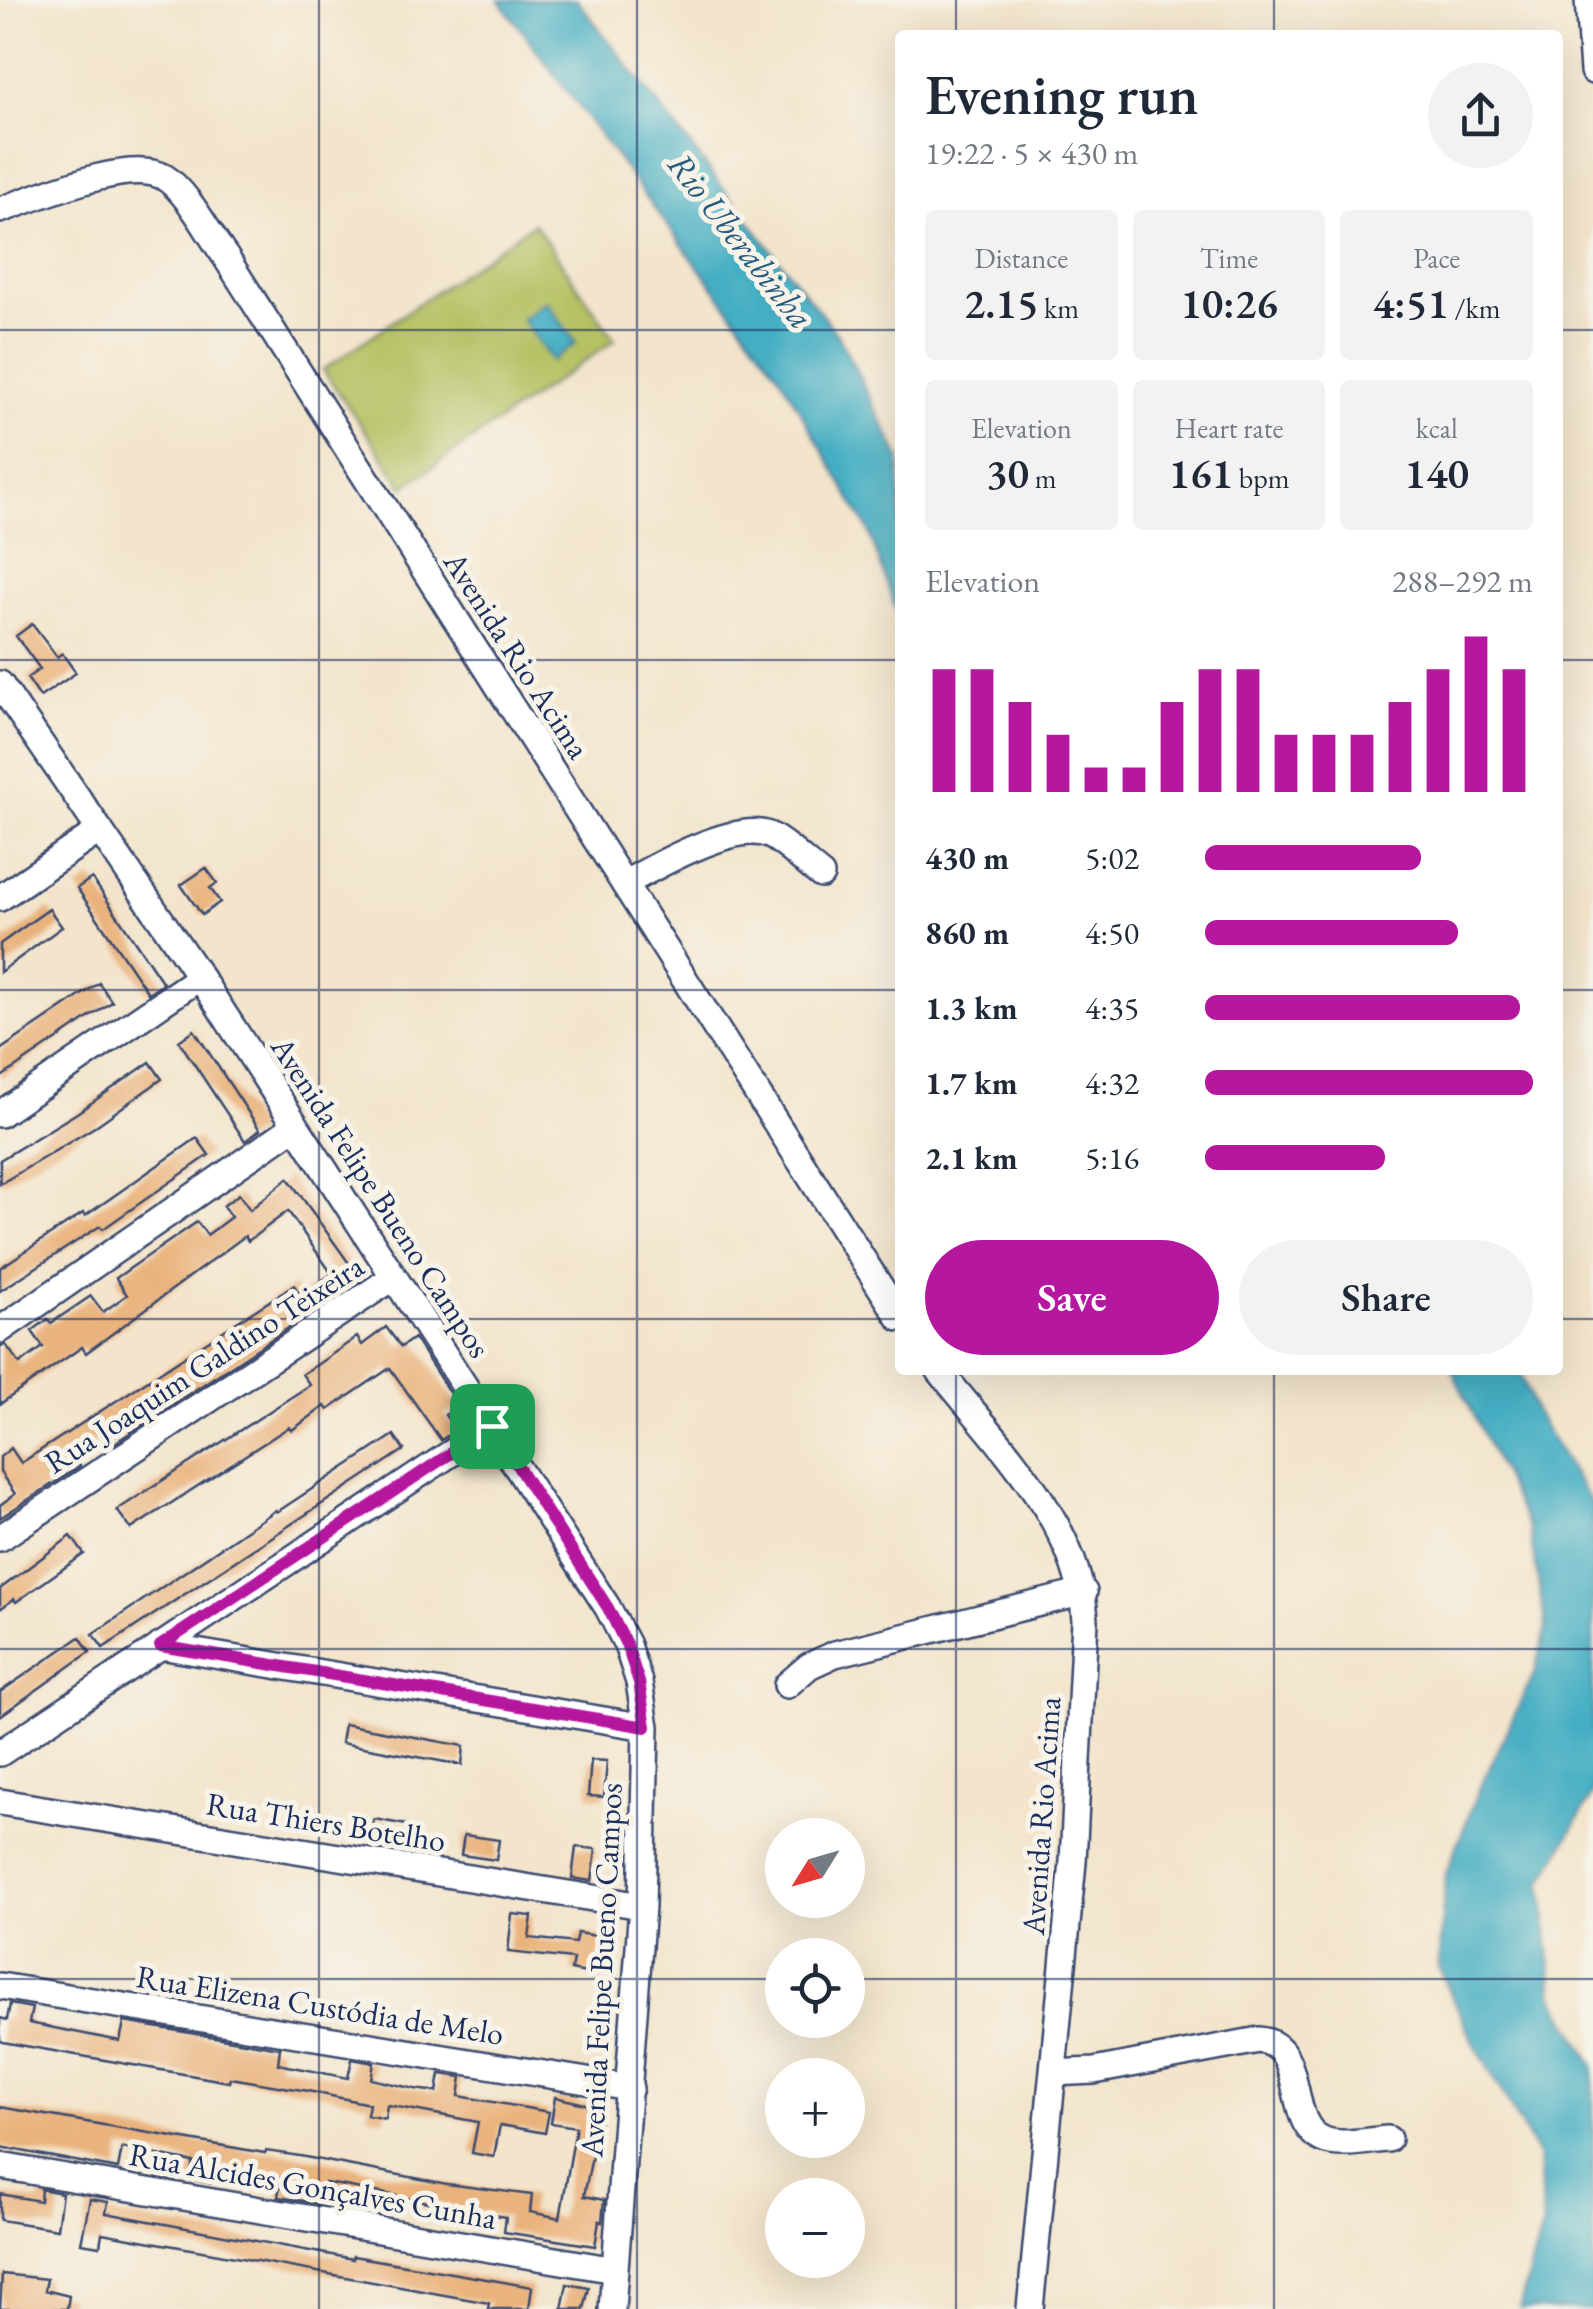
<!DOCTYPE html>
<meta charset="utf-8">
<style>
:root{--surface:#fff;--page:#f2f2f3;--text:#1f2937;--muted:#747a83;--accent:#b5179e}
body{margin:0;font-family:"EB Garamond",serif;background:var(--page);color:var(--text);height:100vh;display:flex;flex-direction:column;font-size:38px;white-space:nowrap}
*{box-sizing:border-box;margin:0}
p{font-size:32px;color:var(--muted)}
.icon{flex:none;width:55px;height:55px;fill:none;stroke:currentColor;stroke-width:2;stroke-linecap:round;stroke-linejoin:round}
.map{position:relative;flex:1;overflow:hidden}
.drawer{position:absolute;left:895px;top:30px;width:668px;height:1345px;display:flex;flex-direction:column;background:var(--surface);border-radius:10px;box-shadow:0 10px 40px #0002}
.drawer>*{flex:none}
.needle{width:65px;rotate:233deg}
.tools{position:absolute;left:765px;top:1818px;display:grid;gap:20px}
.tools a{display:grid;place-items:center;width:100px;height:100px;border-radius:50%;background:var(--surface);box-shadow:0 10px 40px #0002;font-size:50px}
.pin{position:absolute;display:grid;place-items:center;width:85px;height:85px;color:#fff;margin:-42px;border-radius:20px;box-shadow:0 5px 15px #0006}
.round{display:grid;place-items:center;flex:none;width:105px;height:105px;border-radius:52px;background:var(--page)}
.summary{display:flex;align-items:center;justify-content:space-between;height:170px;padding:0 30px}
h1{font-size:55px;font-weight:600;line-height:75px}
.figures{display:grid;grid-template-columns:repeat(3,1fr);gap:15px;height:170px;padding:10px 30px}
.figures div{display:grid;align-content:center;border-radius:10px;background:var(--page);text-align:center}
.figures b{font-size:42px;font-weight:600}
.figures small{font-size:28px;font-weight:400}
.figures p{font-size:28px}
.chart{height:280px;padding:20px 30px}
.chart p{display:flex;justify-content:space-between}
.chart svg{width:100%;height:180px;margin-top:10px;stroke:var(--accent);stroke-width:6}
.cta{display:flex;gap:20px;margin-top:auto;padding:20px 30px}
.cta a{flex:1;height:115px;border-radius:60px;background:var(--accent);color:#fff;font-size:40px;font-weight:600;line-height:115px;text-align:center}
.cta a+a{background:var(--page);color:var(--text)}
ul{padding:0 30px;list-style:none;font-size:32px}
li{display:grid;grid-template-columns:160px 120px 1fr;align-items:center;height:75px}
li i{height:25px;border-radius:12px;background:var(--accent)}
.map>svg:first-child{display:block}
.green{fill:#b5c163;stroke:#687860;stroke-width:2.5}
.water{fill:#44aec3;stroke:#306e90;stroke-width:2.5}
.building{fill:#eab37d}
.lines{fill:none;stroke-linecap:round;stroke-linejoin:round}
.minor-casing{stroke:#3b4a6e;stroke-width:30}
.minor{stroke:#fff;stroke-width:25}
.route-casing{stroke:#fff;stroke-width:20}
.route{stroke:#b5179e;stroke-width:12}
.grid{fill:none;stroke:#1b2f5e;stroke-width:2.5;stroke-opacity:0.55}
.labels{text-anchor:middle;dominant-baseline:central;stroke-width:10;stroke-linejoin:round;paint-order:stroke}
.street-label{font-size:32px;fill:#1b2f5e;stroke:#f7f3e8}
.water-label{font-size:35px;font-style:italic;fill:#295b81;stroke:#f7f3e8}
</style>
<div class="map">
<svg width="1593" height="2309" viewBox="0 0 1593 2309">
<rect width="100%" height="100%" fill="#f7f3e8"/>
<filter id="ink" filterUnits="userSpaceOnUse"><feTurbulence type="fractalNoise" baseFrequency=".01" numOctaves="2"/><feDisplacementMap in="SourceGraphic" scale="20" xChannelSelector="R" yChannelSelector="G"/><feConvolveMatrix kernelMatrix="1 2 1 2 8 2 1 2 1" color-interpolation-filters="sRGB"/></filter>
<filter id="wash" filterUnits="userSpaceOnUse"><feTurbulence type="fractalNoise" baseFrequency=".0048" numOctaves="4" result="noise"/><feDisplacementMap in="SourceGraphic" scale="40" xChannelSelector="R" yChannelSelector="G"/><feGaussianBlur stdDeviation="2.25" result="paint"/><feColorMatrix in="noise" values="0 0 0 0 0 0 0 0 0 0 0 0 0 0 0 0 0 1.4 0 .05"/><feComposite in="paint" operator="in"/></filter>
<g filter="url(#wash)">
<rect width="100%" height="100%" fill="#f3e4cb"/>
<path class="green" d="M534 223 615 340 404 487 323 370Z"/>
<path class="water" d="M499 0H577L839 337 900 458V614L895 608 869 531 780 376Z
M546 301 576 343 552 361 522 319Z
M1452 1370H1519L1536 1413 1593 1505V1793L1542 1883 1554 1996 1593 2065V2309H1519L1543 2224 1539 2157 1474 2043 1438 1966 1446 1874 1480 1787 1535 1672 1546 1627 1529 1529Z"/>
<g id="blocks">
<path class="building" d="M32 624 57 657 62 653 76 673 40 697 27 678 40 669 16 636Z
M206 868 217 883 210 888 220 902 202 915 181 885Z
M92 878 163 983 148 993 77 888Z
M49 909 62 927 0 972V944Z
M99 983 112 1002 0 1078V1050Z
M194 1030 260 1130 245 1141 179 1041Z
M150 1062 162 1079 93 1128 0 1184V1160L77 1113Z
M197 1138 209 1155 103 1229 100 1226 0 1291V1268L83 1213 85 1216Z
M288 1178 361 1280 104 1450 97 1440 73 1456 80 1466 0 1518V1505L15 1494 0 1472V1457L11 1448 21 1463 294 1285 300 1295 332 1274 288 1211 248 1241 245 1236 86 1353 82 1347 0 1404V1346L6 1345 20 1364 43 1347 32 1331 48 1319 51 1323 91 1296 103 1312 127 1295 116 1278 197 1222 207 1235 231 1217 223 1206 239 1194 250 1210Z
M386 1327 401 1347 414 1338 458 1406 445 1415 456 1430 441 1440 390 1368 328 1410 325 1406 292 1430 289 1427 131 1529 117 1510 310 1385 302 1374 318 1364 357 1337 362 1345Z
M394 1435 404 1450 103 1648 93 1634 276 1510 277 1512Z
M71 1536 84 1554 16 1602 14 1599 0 1609V1589Z
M80 1637 90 1652 0 1716V1692Z
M344 1724 464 1746 462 1765 341 1743Z
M591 1760 607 1761 604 1797 588 1796Z
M374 1819 407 1825 403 1845 371 1839Z
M464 1835 499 1840 496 1860 461 1855Z
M576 1847 596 1849 592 1881 572 1878Z
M512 1914 532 1916 529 1938 575 1943 577 1933 603 1937 597 1975 571 1970 573 1959 508 1952Z
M10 2004 32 2008 29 2023 120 2041 124 2022 280 2048 278 2064 348 2078 352 2059 374 2063 371 2079 415 2089 437 2092 440 2074 462 2077 459 2096 549 2112 545 2133 500 2125 494 2157 472 2153 478 2122 387 2105 385 2119 367 2115 369 2104 308 2091 230 2078 229 2082 3 2042 0 2040V2018L7 2020Z
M555 2097 602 2108 584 2196 604 2200 602 2222 599 2221 595 2246 504 2232 506 2217 345 2186 325 2183 322 2204 278 2197 281 2178 214 2164 210 2183 189 2179 193 2162 122 2148 118 2169 0 2147V2107L265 2153 266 2151 300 2156 447 2184 532 2195 530 2212 560 2218 576 2127 551 2123Z
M41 2189 62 2193 57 2229 0 2220V2194L40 2201Z
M90 2199 108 2202 106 2213 353 2259V2256L532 2287 529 2309H488L489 2303 102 2233 100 2246 81 2243Z
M2 2274 47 2279 45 2290 69 2296 67 2309H0Z
M567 2284 589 2288 584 2309H562Z"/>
</g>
</g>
<g filter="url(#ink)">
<use href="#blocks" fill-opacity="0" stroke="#3b4a6e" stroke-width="2.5"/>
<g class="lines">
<defs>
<path id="minor" d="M1588 0 1593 71
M0 210C36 198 129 157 164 177 187 191 209 234 225 256L900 1318
M0 684 200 977 608 1608 627 1645 639 1682 646 1727 642 1906 612 2309
M624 884C654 867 738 819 771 836 788 845 805 863 821 875
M0 898 100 830
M0 1114 200 977
M0 1330 295 1126
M939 1370C996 1442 1080 1523 1085 1620L1073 1862 1030 2309
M0 1538 394 1277
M160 1646 646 1727
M787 1685 809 1666 835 1654 1084 1592
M0 1753 492 1426
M0 1802 642 1906
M0 1986 630 2088
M1053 2073 1094 2071 1259 2040C1309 2045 1283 2124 1324 2140 1342 2147 1370 2140 1388 2139
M0 2166 615 2270"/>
</defs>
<use href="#minor" class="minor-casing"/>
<use href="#minor" class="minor"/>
</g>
</g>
<g class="lines" filter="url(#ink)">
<defs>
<path id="route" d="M492 1426 608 1608 627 1646 639 1682 646 1727 160 1646Z"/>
</defs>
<use href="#route" class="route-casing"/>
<use href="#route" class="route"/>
</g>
<path class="grid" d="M319 0V2309M637 0V2309M956 0V35M1274 0V35M0 330H900M1558 330H1593M0 660H900M1558 660H1593M0 990H900M1558 990H1593M0 1319H900M1558 1319H1593M956 1370V2309M1274 1370V2309M0 1649H1593M0 1979H782M848 1979H1593"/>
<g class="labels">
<g class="street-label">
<text transform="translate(517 655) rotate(57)">Avenida Rio Acima</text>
<text transform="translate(381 1197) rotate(57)">Avenida Felipe Bueno Campos</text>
<text transform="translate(204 1364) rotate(-33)">Rua Joaquim Galdino Teixeira</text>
<text transform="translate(1041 1816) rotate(-86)">Avenida Rio Acima</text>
<text transform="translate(326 1822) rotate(9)">Rua Thiers Botelho</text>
<text transform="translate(601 1970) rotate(-87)">Avenida Felipe Bueno Campos</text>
<text transform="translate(320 2005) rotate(9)">Rua Elizena Custódia de Melo</text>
<text transform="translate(313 2186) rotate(10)">Rua Alcides Gonçalves Cunha</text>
</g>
<g class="water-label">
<text transform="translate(741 240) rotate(52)">Rio Uberabinha</text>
</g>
</g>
</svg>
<div class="tools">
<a><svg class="needle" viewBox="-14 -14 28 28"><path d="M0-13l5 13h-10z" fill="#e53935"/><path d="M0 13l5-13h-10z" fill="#747a83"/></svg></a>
<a><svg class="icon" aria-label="locate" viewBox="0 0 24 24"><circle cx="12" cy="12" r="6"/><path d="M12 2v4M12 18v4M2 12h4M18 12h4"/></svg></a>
<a>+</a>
<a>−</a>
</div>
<div class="pin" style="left:492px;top:1426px;background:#1e9e55"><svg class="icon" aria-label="arrive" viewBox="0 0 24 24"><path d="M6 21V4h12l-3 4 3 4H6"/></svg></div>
<section class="drawer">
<div class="summary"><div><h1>Evening run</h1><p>19:22 · 5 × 430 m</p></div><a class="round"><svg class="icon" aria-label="share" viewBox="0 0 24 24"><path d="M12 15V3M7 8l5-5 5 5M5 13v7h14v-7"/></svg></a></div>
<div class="figures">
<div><p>Distance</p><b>2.15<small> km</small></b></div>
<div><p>Time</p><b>10:26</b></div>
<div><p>Pace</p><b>4:51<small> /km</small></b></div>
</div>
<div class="figures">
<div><p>Elevation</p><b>30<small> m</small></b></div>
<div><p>Heart rate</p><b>161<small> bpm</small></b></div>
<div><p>kcal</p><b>140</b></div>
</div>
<div class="chart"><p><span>Elevation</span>288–292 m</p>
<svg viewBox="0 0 160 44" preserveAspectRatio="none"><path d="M5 44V14M15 44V14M25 44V22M35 44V30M45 44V38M55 44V38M65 44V22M75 44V14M85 44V14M95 44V30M105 44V30M115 44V30M125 44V22M135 44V14M145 44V6M155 44V14"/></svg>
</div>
<ul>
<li><b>430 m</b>5:02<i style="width:66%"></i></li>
<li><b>860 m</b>4:50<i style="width:77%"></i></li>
<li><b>1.3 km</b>4:35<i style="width:96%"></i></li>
<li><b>1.7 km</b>4:32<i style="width:100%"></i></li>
<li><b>2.1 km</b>5:16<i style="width:55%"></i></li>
</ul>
<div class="cta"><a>Save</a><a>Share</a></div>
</section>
</div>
